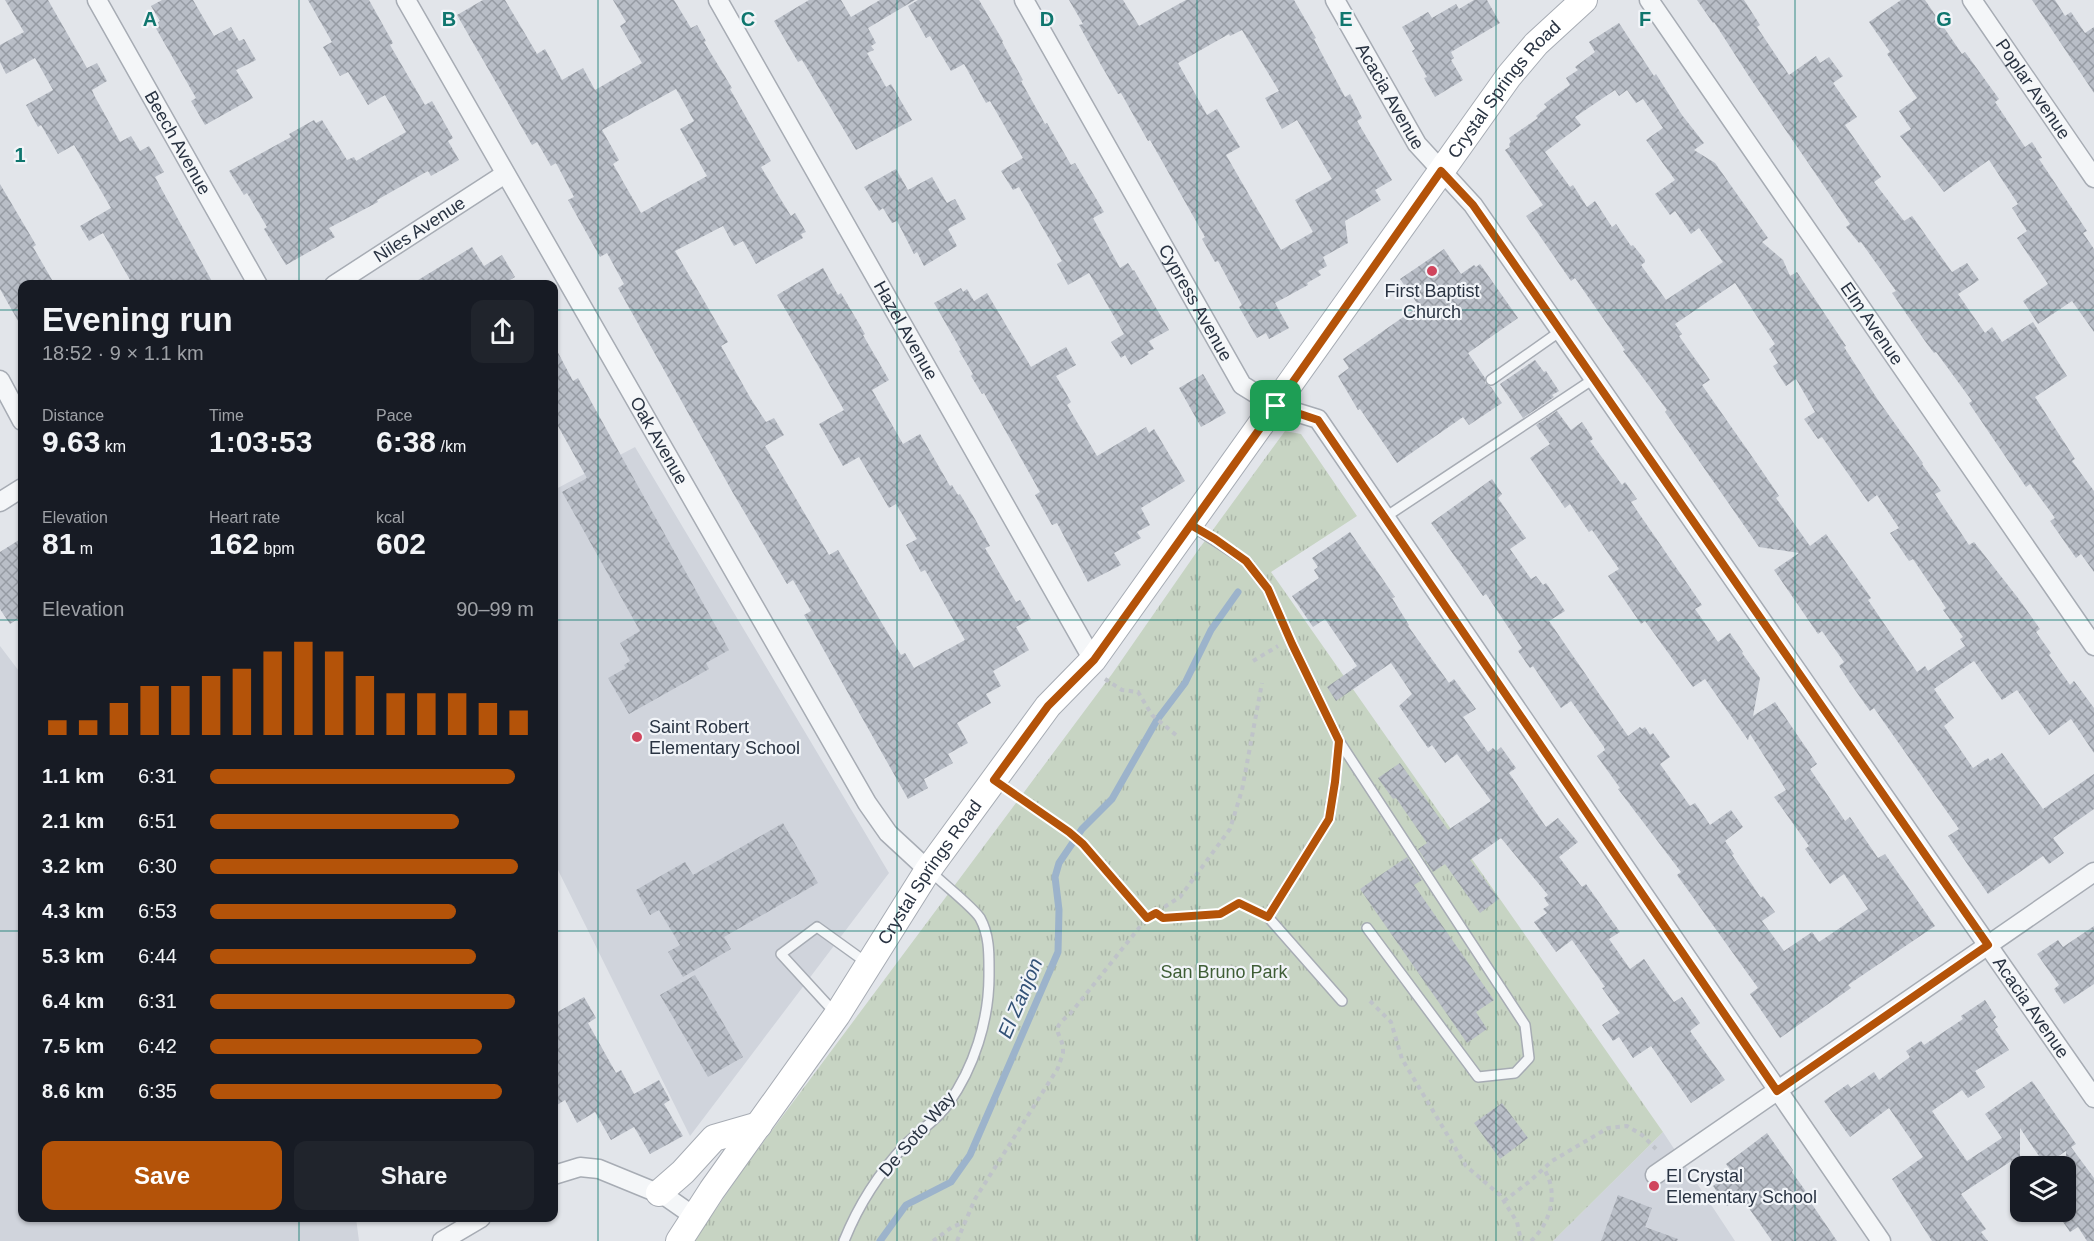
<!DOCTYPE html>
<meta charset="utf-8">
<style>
:root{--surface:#171b24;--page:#20242c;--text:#f1f3f6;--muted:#9ea1a6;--accent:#b45309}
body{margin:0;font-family:Helvetica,sans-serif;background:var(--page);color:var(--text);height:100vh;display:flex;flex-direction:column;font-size:22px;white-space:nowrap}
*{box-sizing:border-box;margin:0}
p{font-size:20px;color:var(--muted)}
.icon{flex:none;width:33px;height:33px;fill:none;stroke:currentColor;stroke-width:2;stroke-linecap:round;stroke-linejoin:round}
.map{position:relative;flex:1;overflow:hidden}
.side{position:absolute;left:18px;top:280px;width:540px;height:942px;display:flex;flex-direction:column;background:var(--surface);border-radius:12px;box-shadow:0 2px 4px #0004}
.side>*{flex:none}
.tools{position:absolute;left:2010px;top:1156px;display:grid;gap:12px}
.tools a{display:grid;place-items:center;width:66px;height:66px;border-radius:12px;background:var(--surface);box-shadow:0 2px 4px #0004;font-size:30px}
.pin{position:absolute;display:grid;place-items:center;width:51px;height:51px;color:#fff;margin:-26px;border-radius:12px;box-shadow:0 3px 9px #0006}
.round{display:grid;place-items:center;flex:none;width:63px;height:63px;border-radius:12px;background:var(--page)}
.overview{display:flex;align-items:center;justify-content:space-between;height:102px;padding:0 24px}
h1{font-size:33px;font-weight:700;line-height:45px}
.metrics{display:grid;grid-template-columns:repeat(3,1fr);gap:9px;height:102px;padding:6px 24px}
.metrics div{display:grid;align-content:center}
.metrics b{font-size:30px;font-weight:700}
.metrics small{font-size:16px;font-weight:400}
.metrics p{font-size:16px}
.chart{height:168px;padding:12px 24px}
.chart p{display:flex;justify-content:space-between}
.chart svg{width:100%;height:108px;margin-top:6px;stroke:var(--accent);stroke-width:6}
.button{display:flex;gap:12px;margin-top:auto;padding:12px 24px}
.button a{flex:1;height:69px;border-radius:12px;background:var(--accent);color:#fff;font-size:24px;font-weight:700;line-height:69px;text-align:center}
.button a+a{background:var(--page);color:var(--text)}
ul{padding:0 24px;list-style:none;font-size:20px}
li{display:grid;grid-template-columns:96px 72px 1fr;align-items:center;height:45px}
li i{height:15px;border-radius:8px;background:var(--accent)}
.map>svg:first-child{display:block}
.built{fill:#d0d4dc}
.park{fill:url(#park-tufts)}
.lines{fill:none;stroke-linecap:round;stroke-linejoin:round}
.stream{stroke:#9cb3cb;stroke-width:7}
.building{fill:url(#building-cross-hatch);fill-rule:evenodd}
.service-casing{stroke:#a7acb4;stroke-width:12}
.minor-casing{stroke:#a7acb4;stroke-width:21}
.secondary-casing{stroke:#a7acb4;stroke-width:28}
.path{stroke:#bfc3c9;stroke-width:4;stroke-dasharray:4.5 4.5;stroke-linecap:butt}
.service{stroke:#f4f6f8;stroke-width:9}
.minor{stroke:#f4f6f8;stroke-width:18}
.secondary{stroke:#fff;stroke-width:26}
.route-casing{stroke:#fff;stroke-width:12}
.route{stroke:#b45309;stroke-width:8}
.grid{fill:none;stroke:#0f766e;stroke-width:1.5;stroke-opacity:0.55}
.poi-dot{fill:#d0455d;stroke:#f1f4f8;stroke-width:2}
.labels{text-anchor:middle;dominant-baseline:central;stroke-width:4.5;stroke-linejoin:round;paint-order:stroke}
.street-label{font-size:18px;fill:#293342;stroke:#f1f4f8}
.poi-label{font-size:18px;fill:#293342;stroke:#f1f4f8;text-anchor:start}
.park-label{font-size:18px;fill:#3f5e36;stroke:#f1f4f8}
.water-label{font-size:20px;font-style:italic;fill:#335277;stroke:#f1f4f8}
.grid-label{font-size:20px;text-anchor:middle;font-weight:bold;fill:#0f766e;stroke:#f1f4f8;stroke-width:4.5;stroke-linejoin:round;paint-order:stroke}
</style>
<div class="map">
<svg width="2094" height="1241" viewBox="0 0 2094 1241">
<defs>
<pattern id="park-tufts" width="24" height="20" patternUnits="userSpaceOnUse" patternTransform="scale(1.5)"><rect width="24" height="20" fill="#c7d4c3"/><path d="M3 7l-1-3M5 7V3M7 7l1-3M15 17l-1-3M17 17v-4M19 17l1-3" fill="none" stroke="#abb6a9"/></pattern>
<pattern id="building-cross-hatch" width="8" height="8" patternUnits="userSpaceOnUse" patternTransform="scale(1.5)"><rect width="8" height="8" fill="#b9bec7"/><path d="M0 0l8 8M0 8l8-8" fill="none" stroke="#969ba3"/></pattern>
</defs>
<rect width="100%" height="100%" fill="#e2e5ea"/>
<path class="built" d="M635 447 889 873 690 1136 554 862V490Z
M0 646 22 675V1218H356L359 1241H0Z
M1663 1132 1735 1241H1553Z"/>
<path class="park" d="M1285 431 1301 434 1357 516 1271 572 1663 1132 1553 1241H694L747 1164 1112 674 1196 553Z"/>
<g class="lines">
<path class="stream" d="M880 1241 906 1205 951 1182 970 1155 1058 952 1059 910 1055 877 1059 863 1082 829 1112 799 1157 720 1185 683 1211 630 1238 592"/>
</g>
<path class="building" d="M5 0H48L87 68 97 63 107 81 92 90 94 95 120 142 131 136 140 151 149 146 164 172 155 177 214 285H133L103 233 89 241 80 226 111 208 74 145 58 154 41 125 38 127 26 105 53 90 35 58 6 74 0 62V45L24 32Z
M162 0H193L214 36 231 27 239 41 244 39 256 60 236 70 253 98 205 125 191 101 196 98 154 25 160 21 151 6Z
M308 0H369L393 43 390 45 425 105 432 101 453 138 448 141 459 160 431 176 428 171 377 200 378 202 329 228 335 237 286 265 264 229 267 227 247 193 244 195 229 171 291 137 289 134 314 120 316 123 322 120 347 160 354 157 356 161 406 132 385 95 368 105 348 72 340 76 323 47 332 42Z
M483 0H505L537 54 545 49 562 80 583 68 595 90 642 63 620 26 626 22 613 0H674L691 28 697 25 706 41 704 42 732 88 730 89 771 161 761 167 791 216 795 213 806 232 801 234 803 238 756 264 743 241 734 246 723 226 675 251 728 342 721 346 751 399 766 422 774 418 784 435 765 446 829 555 838 550 901 655 905 653 914 668 965 640 925 570 921 572 906 545 917 539 896 504 889 508 859 457 843 466 819 424 844 410 777 295 823 268 838 295 841 293 865 334 863 335 889 380 872 390 903 444 920 434 950 486 952 485 958 495 960 494 975 519 990 546 985 548 1016 602 1020 600 1031 619 1016 627 1029 650 993 671 1001 686 986 694 991 703 957 723 968 743 948 754 953 763 924 779 928 788 908 799 804 615 811 611 793 580 787 584 733 493 618 288 624 284 607 253 600 257 568 200 574 197 556 163 551 166 537 142 532 145 457 15ZM676 89 694 121 680 129 707 176 641 213 613 164 619 160 602 130Z
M809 0H841L851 17 880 0H915L868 28 876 43 871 46 874 50 867 53 886 87 891 84 912 120 856 150 802 60 798 62 774 21Z
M918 0H979L1003 41 1002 42 1023 80 1021 81 1045 124 1047 123 1071 165 1075 163 1104 212 1093 218 1120 268 1128 263 1133 271 1134 270 1169 330 1149 341 1154 349 1147 352 1149 354 1131 365 1125 355 1121 358 1111 342 1124 334 1089 273 1068 285 1057 264 1062 261 1019 187 1013 190 1001 171 1023 158 990 101 986 103 964 64 951 71 930 36 926 38 908 6Z
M1069 0H1123L1139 26 1186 0H1294L1316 38 1314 39 1345 97 1350 94 1362 118 1357 121 1392 180 1375 190 1381 200 1345 221 1348 243 1323 257 1327 266 1318 271 1321 275 1307 283 1308 285 1275 303 1289 328 1269 339 1266 333 1257 338 1239 307 1242 305 1218 261 1215 262 1202 239 1205 237 1150 140 1148 141 1121 93 1118 94 1101 65 1079 25 1083 24ZM1242 30 1279 91 1265 98 1282 129 1297 120 1332 179 1295 200 1313 232 1281 250 1226 155 1240 147 1217 109 1207 115 1178 63 1229 34 1230 36Z
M1474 0H1487L1500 23 1451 52 1454 58 1451 60 1463 80 1435 97 1424 78 1427 77 1412 51 1415 49 1402 27 1428 12 1432 18 1456 4 1459 9Z
M1697 0H1744L1760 25 1757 27 1789 75 1816 56 1820 63 1829 57 1843 76 1833 83 1857 117 1845 125 1881 177 1874 182 1904 221 1912 216 1952 272 1967 263 1979 280 1958 294 1985 333 1992 327 2002 342 2033 322 2067 376 2035 397 2075 459 2072 461 2094 491V572L2081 554 2076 558 2050 521 2055 518 2030 484 2026 487 1969 403 1972 401 1936 352 1934 353 1925 341 1892 293 1896 291 1861 242 1859 243 1846 227 1850 224 1750 78 1714 22 1713 23Z
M1901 0H1925L1962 54 1965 52 1999 99 1995 102 2025 147 2032 142 2042 158 2039 159 2087 231 2083 233 2094 249V332L2072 301 2038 324 2023 301 2048 284 2017 238 2027 231 2012 208 2018 204 1989 160 1944 192 1900 136 1911 129 1899 111 1917 98 1887 54 1890 52 1869 22Z
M2032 0H2055L2065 16 2071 12 2085 33 2094 27V93Z
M1619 23 1654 76 1656 74 1682 115 1704 143 1694 150 1715 163 1768 238 1762 242 1783 260 1790 276 1797 272 1846 346 1844 347 1878 400 1923 463 1922 464 1941 491 1935 494 1969 545 1974 542 2018 598 2040 629 2036 632 2051 653 2049 655 2070 685 2074 681 2094 708V753L2071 719 2049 735 2017 690 2002 700 1974 661 1934 689 1954 718 1944 726 1973 768 1988 758 1990 761 2002 753 2043 809 2094 774V809L2053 838 2064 853 2049 864 2043 856 1988 894 1948 836 1959 829 1874 708 1870 711 1850 683 1839 666 1844 662 1822 631 1818 634 1774 570 1799 553 1759 547 1665 412 1667 410 1623 351 1625 350 1575 278 1571 281 1526 216 1543 205 1505 150 1510 147 1509 144 1511 142 1509 138 1538 118 1536 116 1547 107 1544 104 1570 85 1566 78 1578 70 1575 67 1595 52 1589 42ZM1615 90 1619 96 1627 90 1636 103 1643 99 1663 128 1646 140 1675 180 1655 194 1670 215 1675 211 1691 234 1699 228 1723 262 1666 300 1641 265 1645 262V260L1633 245 1631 246 1616 224 1612 227 1595 201 1587 207 1573 185 1570 187 1545 152 1581 125 1575 117ZM1735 283 1775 344 1769 349 1778 363 1773 366 1786 386 1796 379 1815 412 1804 419 1818 439 1822 437 1868 502 1877 495 1899 528 1890 533 1909 561 1913 559 1946 608 1943 610 1963 637 1960 639 1965 646 1928 671 1925 666 1917 672 1868 600 1871 598 1826 534 1810 546 1776 498 1779 496 1760 468 1702 385 1710 380 1679 336 1682 334 1675 324Z
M896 169 908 190 932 177 947 203 955 199 966 219 948 229 957 246 924 266 917 252 914 254 897 221 892 223 883 208 879 211 864 187Z
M0 184 36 245 33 247 55 285H22V328L0 289Z
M472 247 484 266 502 255 515 277 502 285H410Z
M1444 249 1461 274 1474 265 1476 267 1480 264 1518 318 1468 353 1485 378V383L1491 387 1502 403 1469 425 1463 417 1397 463 1360 409 1358 410 1338 376 1349 368 1343 359 1419 306 1400 279Z
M961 288 963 292 967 289 974 301 987 293 1031 367 1066 347 1076 365 1056 376 1071 402 1067 405 1097 456 1146 427 1149 433 1154 429 1185 481 1141 508 1150 525 1137 532 1141 538 1114 553 1121 565 1088 582 1057 523 1052 525 1035 495 1040 492 984 393 982 394 971 376 973 374 959 351 961 350 934 303Z
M554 345 573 381 578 378 729 650 706 663 709 669 629 714 608 678 626 668 624 665 630 661 620 643 640 631 562 492 587 478 554 419Z
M1535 360 1544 372 1546 371 1559 391 1552 395 1554 397 1523 418 1500 384Z
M1203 374 1226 413 1201 427 1179 388Z
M1557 411 1571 430 1582 422 1593 439 1590 441 1622 485 1625 482 1637 499 1631 502 1702 605 1695 609 1718 642 1730 633 1743 652 1742 653 1760 678 1753 716 1775 702 1817 764 1810 769 1845 821 1850 817 1878 858 1885 854 1935 926 1848 985 1851 988 1780 1038 1750 994 1758 988 1677 875 1681 872 1618 789 1620 788 1597 756 1605 750 1604 747 1571 701 1561 708 1533 666 1530 668 1518 651 1522 648 1486 594 1483 596 1431 523 1492 479 1502 494 1498 498 1526 538 1510 549 1531 579 1536 576 1543 585 1546 583 1565 611 1549 621 1628 736 1640 727 1642 729 1645 727 1650 735 1653 733 1670 757 1660 764 1690 806 1695 803 1710 825 1731 810 1743 827 1725 841 1734 854 1732 855 1761 898 1763 896 1775 912 1762 921 1784 951 1812 932 1819 942 1868 909 1844 874 1830 884 1805 849 1809 846 1774 797 1786 790 1750 734 1748 740 1705 679 1693 687 1645 621 1641 624 1608 576 1619 569 1592 530 1589 532 1570 504 1565 508 1530 458 1550 444 1536 425Z
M1350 532 1395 597 1392 598 1409 625 1408 626 1449 683 1454 679 1476 709 1463 717 1488 752 1493 748 1496 751 1501 747 1516 768 1509 773 1546 827 1558 818 1578 842 1559 857 1582 887 1586 884 1620 932 1609 939 1630 969 1644 959 1674 1002 1682 997 1700 1023 1690 1031 1725 1080 1691 1103 1651 1046 1633 1058 1619 1037 1613 1041 1602 1025 1620 1013 1602 988 1605 987 1572 940 1556 952 1534 922 1547 913 1543 909 1549 905 1544 898 1548 895 1501 838 1470 860 1499 899 1480 913 1445 864 1433 872 1418 849 1427 843 1396 798 1393 799 1378 778 1400 763 1448 830 1491 801 1457 754 1445 763 1432 745 1428 748 1399 706 1412 694 1391 663 1336 701 1327 687 1357 666 1325 619 1313 627 1292 596 1319 578 1314 570 1318 567 1312 558Z
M22 538V616L10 624 0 609V552Z
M783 823 818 883 724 937 731 949 683 977 668 952 680 945 659 910 650 915 636 890 685 862 693 875Z
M1407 857 1422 880 1414 885 1494 1000 1476 1012 1487 1029 1467 1043 1360 889Z
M2094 926V984L2064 1004 2054 989 2059 985 2037 954 2058 940 2063 947Z
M695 975 743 1057 708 1077 660 995Z
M584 997 596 1018 588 1023 616 1073 621 1070 634 1094 659 1080 670 1100 664 1104 683 1136 650 1154 634 1127 611 1140 595 1112 577 1123 565 1100 554 1107V1014Z
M1985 1000 1996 1017 1993 1020 1998 1027 1995 1029 2009 1050 1975 1071 1985 1087 1968 1098 1962 1090 1932 1111 1967 1161 2002 1138 1985 1114 2032 1081 2076 1144 2071 1147 2094 1178V1241H2087L2078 1227 2070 1232 2059 1216 2066 1212V1151L2045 1165 2020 1128V1165L2016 1158 1961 1194 1986 1229 1981 1232 1988 1241H1932L1892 1179 1923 1157 1889 1108 1850 1137 1824 1101 1848 1084 1851 1088 1874 1072 1879 1080 1910 1057 1906 1051 1921 1041 1924 1045 1963 1019 1961 1016Z
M1502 1103 1528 1138 1500 1159 1474 1123Z
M1767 1133 1793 1170 1792 1172 1807 1193 1805 1194 1837 1241H1772L1741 1197 1727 1206 1713 1186 1732 1172 1726 1164Z
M1618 1195 1652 1208 1645 1227 1678 1239 1677 1241H1601Z"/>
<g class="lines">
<defs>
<path id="service" d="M1491 380 1562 330
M1384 518 1595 378
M1192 526 1246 561 1268 589 1292 644 1339 741 1335 782 1329 819 1268 917 1342 1001
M1339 741 1525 1025 1529 1058 1515 1073 1478 1077 1367 928
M836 1014 781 954 817 927 867 963
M844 1241C858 1206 879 1173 905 1145 919 1131 937 1120 948 1104 974 1068 989 1020 989 976 989 956 990 936 980 918 973 907 941 882 930 871"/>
<g id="minor">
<path id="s1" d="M97 0 258 285"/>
<path id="s2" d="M406 0 867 803 888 833 928 870"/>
<path id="s3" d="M718 0 1093 660"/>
<path id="s4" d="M1024 0 1242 385 1276 406 1318 419 1881 1241"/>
<path id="s5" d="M1335 0 1417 144 1473 205 2094 1098"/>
<path id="s6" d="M1649 0 2094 646"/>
<path id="s7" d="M1972 0 2094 178"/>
<path id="s8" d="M334 285 505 174"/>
<path d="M0 380 22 421"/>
<path d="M0 502 22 488"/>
<path d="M554 1175 580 1167 599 1169 665 1196 695 1217"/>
<path d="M1655 1175 2094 872"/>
<path d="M442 1241 481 1218"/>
</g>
<g id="secondary">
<path d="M659 1193 683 1172 714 1138 759 1125"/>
<path id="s9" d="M679 1241 712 1190 837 1015 928 870 1048 706 1093 660 1509 76 1536 44 1584 0"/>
</g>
</defs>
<use href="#service" class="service-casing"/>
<use href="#minor" class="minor-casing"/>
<use href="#secondary" class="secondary-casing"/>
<path class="path" d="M1253 661 1278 646
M1105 679 1122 690 1138 692 1152 715 1176 735
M1012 792 1069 832 1083 845 1147 918
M1156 913 1163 917 1220 914 1239 903 1254 910
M1370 1001 1391 1022 1402 1059 1466 1166 1500 1195 1517 1222 1521 1241
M1504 1201 1530 1181 1552 1161 1608 1128 1627 1126 1642 1135 1656 1149
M933 1241 952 1227 965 1222
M957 1241 975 1199 1058 1068C1059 1063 1062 1058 1063 1053 1064 1031 1046 1033 1070 1014L1147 918 1180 897 1230 829 1242 790 1262 683
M1531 1241C1551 1222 1559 1193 1544 1169"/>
<use href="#service" class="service"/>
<use href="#minor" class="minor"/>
<use href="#secondary" class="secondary"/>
</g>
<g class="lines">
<defs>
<path id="route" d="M1276 406 1094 660 1048 706 994 780 1069 832 1083 844 1147 918 1156 913 1163 918 1220 914 1239 903 1268 917 1329 819 1335 782 1339 741 1292 644 1268 589 1246 561 1215 539 1191 525 1276 406 1318 420 1777 1091 1988 945 1473 205 1441 171 1276 406"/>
</defs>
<use href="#route" class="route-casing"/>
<use href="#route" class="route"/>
</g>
<path class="grid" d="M299 0V285M598 0V1241M897 0V1241M1197 0V1241M1496 0V1241M1795 0V1241M0 310H22M554 310H2094M0 620H22M554 620H2094M0 931H22M554 931H2094M299 1218V1241"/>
<g class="poi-dot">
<circle cx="1432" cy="271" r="6"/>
<circle cx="637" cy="737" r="6"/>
<circle cx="1654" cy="1186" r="6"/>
</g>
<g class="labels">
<g class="street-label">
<text stroke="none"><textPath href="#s7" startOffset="108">Poplar Avenue</textPath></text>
<text stroke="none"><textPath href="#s9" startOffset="1418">Crystal Springs Road</textPath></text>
<text stroke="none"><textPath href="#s5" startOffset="111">Acacia Avenue</textPath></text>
<text stroke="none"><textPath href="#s1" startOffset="164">Beech Avenue</textPath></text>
<text stroke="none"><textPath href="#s8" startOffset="102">Niles Avenue</textPath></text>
<text stroke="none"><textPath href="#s4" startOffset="348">Cypress Avenue</textPath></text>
<text stroke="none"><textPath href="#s6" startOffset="393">Elm Avenue</textPath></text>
<text stroke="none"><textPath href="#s3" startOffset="380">Hazel Avenue</textPath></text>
<text stroke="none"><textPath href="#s2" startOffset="508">Oak Avenue</textPath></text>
<text stroke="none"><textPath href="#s9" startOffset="446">Crystal Springs Road</textPath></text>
<text stroke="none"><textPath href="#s5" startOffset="1226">Acacia Avenue</textPath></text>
<text transform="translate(917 1134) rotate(-49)">De Soto Way</text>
</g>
<g class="poi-label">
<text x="1432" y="291" text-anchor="middle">First Baptist<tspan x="1432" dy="21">Church</tspan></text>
<text x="649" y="727">Saint Robert<tspan x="649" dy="21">Elementary School</tspan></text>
<text x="1666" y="1176">El Crystal<tspan x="1666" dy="21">Elementary School</tspan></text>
</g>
<g class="park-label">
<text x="1224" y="972">San Bruno Park</text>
</g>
<g class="water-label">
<text transform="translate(1020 998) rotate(-67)">El Zanjon</text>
</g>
</g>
<g class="grid-label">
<text x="150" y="26">A</text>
<text x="449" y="26">B</text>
<text x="748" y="26">C</text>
<text x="1047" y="26">D</text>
<text x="1346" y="26">E</text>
<text x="1645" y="26">F</text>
<text x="1944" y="26">G</text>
<text x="20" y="162">1</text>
</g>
</svg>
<div class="tools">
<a><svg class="icon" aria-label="layers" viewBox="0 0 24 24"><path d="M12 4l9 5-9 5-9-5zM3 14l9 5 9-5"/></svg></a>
</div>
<div class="pin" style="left:1276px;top:406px;background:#1e9e55"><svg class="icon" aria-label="arrive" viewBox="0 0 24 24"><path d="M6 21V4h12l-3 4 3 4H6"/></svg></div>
<section class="side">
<div class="overview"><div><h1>Evening run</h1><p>18:52 · 9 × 1.1 km</p></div><a class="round"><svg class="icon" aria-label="share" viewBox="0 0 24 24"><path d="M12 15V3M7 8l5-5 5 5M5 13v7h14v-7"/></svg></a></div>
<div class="metrics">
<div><p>Distance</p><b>9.63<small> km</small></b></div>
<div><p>Time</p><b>1:03:53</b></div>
<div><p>Pace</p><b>6:38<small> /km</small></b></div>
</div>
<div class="metrics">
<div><p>Elevation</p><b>81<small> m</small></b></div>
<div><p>Heart rate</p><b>162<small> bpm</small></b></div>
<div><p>kcal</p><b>602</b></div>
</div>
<div class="chart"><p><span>Elevation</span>90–99 m</p>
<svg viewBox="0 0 160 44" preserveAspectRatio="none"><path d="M5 44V38M15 44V38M25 44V31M35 44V24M45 44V24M55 44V20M65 44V17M75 44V10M85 44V6M95 44V10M105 44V20M115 44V27M125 44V27M135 44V27M145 44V31M155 44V34"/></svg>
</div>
<ul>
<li><b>1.1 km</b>6:31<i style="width:94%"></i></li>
<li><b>2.1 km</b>6:51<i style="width:77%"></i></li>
<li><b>3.2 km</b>6:30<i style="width:95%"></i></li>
<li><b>4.3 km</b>6:53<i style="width:76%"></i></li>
<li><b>5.3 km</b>6:44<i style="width:82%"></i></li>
<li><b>6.4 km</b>6:31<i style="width:94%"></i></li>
<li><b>7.5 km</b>6:42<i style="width:84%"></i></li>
<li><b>8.6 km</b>6:35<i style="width:90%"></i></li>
</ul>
<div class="button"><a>Save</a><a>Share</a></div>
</section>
</div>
